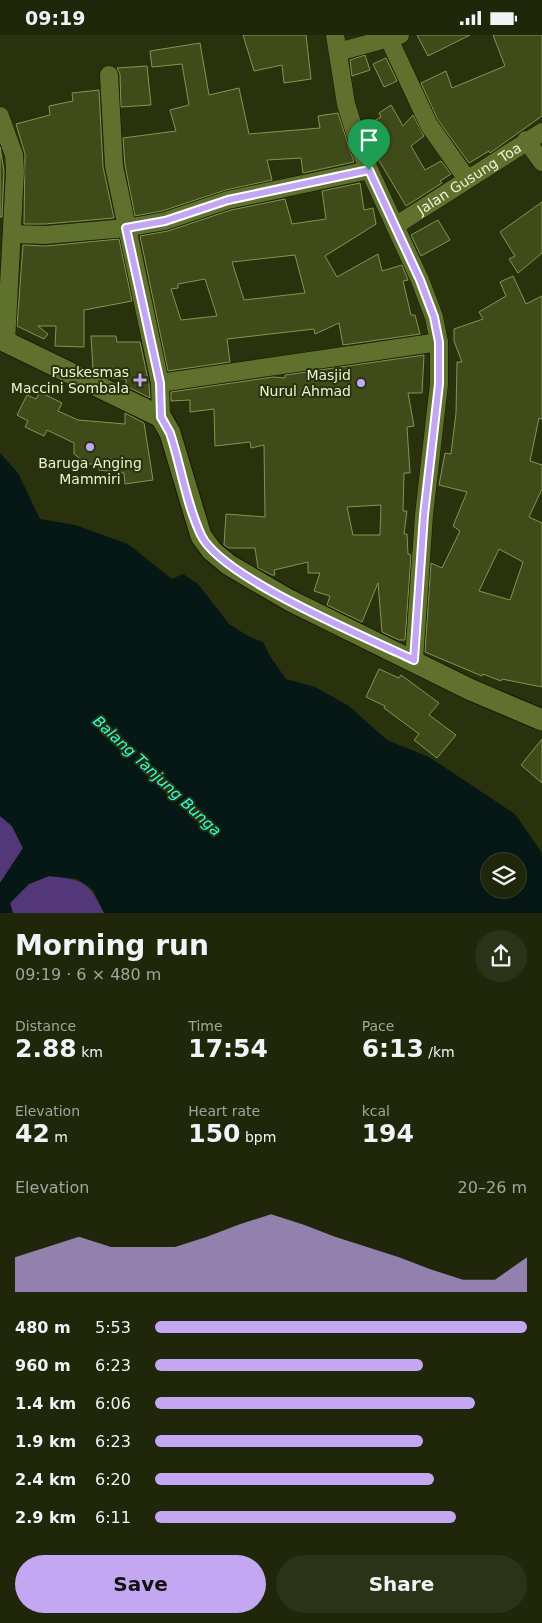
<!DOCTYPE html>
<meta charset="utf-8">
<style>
:root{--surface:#1f260a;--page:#2c3218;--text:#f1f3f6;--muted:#a1a59c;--line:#3c432b;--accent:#c3a7f2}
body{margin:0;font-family:"DejaVu Sans",sans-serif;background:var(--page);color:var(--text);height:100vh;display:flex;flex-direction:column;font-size:19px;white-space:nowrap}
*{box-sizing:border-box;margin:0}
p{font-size:16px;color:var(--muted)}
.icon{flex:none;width:28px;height:28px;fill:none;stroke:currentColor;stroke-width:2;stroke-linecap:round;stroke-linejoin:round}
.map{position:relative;height:878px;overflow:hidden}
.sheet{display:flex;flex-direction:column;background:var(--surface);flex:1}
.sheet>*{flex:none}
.controls{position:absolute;left:481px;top:818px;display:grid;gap:10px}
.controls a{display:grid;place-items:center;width:45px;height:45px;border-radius:50%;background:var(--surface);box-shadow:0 2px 8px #0003,0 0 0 1px var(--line);font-size:25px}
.pin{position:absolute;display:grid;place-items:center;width:42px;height:42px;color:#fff;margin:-51px -21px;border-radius:50% 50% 50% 0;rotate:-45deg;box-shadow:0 0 5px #0007}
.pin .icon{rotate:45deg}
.round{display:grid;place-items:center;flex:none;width:52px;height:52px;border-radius:26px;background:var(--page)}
.summary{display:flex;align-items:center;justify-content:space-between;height:85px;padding:0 15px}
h1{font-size:28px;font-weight:600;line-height:38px}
.metrics{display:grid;grid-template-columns:repeat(3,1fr);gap:8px;height:85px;padding:5px 15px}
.metrics div{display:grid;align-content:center}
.metrics b{font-size:25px;font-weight:600}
.metrics small{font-size:14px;font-weight:400}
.metrics p{font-size:14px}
.chart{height:140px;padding:10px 15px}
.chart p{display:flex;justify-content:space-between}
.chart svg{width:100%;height:90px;margin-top:5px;fill:var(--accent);opacity:.7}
.primary-button{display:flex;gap:10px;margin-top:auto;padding:10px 15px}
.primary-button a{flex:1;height:58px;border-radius:30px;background:var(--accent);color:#111;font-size:20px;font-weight:600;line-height:58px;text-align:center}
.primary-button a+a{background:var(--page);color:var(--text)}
ul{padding:0 15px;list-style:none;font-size:16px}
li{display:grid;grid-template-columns:80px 60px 1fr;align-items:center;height:38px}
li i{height:12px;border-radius:6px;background:var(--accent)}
.status{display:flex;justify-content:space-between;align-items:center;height:35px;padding:0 25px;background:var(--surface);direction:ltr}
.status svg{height:14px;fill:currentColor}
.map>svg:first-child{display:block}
.green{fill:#533778}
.water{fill:#061815;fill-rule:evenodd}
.building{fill:#3f4c19;stroke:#839551;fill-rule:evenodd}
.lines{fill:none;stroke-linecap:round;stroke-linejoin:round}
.minor-casing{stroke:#131804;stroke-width:19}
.tertiary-casing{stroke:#131804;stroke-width:23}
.minor{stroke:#60712d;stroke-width:18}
.tertiary{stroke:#60712d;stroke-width:21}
.route-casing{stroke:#fff;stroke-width:10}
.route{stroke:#c3a7f2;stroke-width:6}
.poi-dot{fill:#c3a7f2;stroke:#29320d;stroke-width:2}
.labels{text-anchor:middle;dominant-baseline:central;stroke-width:4;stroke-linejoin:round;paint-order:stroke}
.street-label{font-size:14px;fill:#eaf5d1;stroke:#29320d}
.poi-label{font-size:14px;fill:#eaf5d1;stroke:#29320d;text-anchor:end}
.water-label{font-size:15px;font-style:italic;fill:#2dfee3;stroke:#29320d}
</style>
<div class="status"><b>09:19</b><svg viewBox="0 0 49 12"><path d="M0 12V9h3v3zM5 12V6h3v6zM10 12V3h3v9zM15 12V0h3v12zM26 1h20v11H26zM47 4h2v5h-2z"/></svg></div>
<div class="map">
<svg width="542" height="878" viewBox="0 0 542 878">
<rect width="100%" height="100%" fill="#29320d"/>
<path class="green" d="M0 781 11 790 23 813 0 848Z
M49 841C84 845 88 846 104 878H13L10 868 29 849Z"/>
<path class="water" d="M0 418 18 438 40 484 75 490 128 509 172 544 183 539 198 549 229 589 248 601 263 607 270 621 286 644 315 652 349 671 387 705 429 722 515 779 542 818V878H104L93 855 77 844 49 841 29 849 10 868 13 878H0V848L23 813 12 791 0 781ZM490 826H518V854H490Z"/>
<path class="building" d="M243 0H306L311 44 284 48 282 30 254 36Z
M417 0H470L428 21Z
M493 0H542V81L490 118 489 116 469 128 438 85 421 48 446 36 452 53 505 31Z
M200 8 209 60 239 53 249 99 320 93 318 81 338 78 354 127 303 138 301 123 267 125 272 145 226 155 162 176 135 181 125 130 123 103 176 96 170 75 189 70 182 29 152 32 150 16Z
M365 20 370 35 352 41 350 25Z
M386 23 397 46 384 52 373 29Z
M147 31 151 70 121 72 120 39 117 33Z
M99 55 103 132 114 183 45 189H24L25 119 16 89 50 80 49 71 73 66 72 58Z
M391 70 403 91 413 80 424 101 411 111 425 135 441 126 451 139 440 146 442 148 406 171 371 112 364 91 381 82 379 78Z
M0 112 4 136 2 182H0Z
M360 148 364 175 373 173 376 189 325 221 337 242 378 219 382 236 402 230 408 245 403 246 411 280H415L420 299 343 310 339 288 315 299 314 294 227 304 230 327 168 336 140 201 168 196 231 175 285 164 292 189 326 184 322 156ZM295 220 305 258 244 265 232 227ZM205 244 217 281 181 285 171 254 178 253V249Z
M542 167V218L518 238 509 224 515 221 500 197Z
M438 185 450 205 421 221 411 200Z
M119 204 132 266 84 275V312L55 311 56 291H38L48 299 44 304 17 291 23 210 46 211Z
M513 241 526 269 542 261V384L539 383 530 426 542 430V454L529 482 542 488V652L502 644 501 646 483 639 482 641 425 617 431 528 442 533 460 496 453 491 467 457 439 450 445 418 451 419 456 378 457 327H462L454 306V294L483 284 479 277 506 261 500 247ZM499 514 523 527 510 565 479 556Z
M91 301H116L117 307H140L149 349 150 363 126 351V344L108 343 93 335Z
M424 320 422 358H408L414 391 407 392 410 438H404L403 476H407L404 499H407L408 519 411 520 405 605H399L382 597 378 548 362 587 327 570 330 561 314 556 320 538H308V527L274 535 275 540H272L258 533 255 513H229L224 510 226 479 265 482 264 410 251 413 250 407 215 411 214 374 190 377V365L171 366V357L273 342 285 343V340ZM381 470 380 500H353L347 472Z
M40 357 62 368 58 376 78 385 125 389V378L144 388 153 445 125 449 124 438 99 435V429H87L74 419V408L47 395 44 401 25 392 28 386 17 380 27 360 36 364Z
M379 634 399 643 401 640 439 668 429 680 456 700 437 723 414 705 419 699 384 673 385 671 366 662Z
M542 704V748L521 730Z"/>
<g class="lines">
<defs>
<g id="minor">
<path d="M335 0 346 69 361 117 420 245 434 282 439 307V349L424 480 414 625"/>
<path d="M389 4 429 90 467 144"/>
<path d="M338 17 400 0"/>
<path d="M109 40 114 131 160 348 161 382"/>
<path d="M0 81 14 120 15 136 6 307"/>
<path d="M526 105 542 127"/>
<path id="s1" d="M395 191 542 97"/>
<path d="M12 199 45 200 126 193 165 186 228 165 369 135"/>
<path d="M160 348 439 307"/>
</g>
<path id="tertiary" d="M0 304 161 382 170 398 201 501 212 516 229 530 289 565 469 654 542 685"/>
</defs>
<use href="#minor" class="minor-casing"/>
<use href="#tertiary" class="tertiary-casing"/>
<use href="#minor" class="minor"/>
<use href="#tertiary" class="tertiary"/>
</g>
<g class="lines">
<defs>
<path id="route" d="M369 135 420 245 434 282 439 307V349L424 480 414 625C368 603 221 543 201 500 186 468 181 431 170 398L161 382 160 348 126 193 165 186 228 165Z"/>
</defs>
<use href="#route" class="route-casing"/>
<use href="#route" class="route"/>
</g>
<g class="poi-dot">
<path d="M137.5 337.5h5v5h5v5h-5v5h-5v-5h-5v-5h5z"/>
<circle cx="361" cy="348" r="5"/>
<circle cx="90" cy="412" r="5"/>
</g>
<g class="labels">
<g class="street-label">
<text stroke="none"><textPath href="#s1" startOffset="88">Jalan Gusung Toa</textPath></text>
</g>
<g class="poi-label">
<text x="129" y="337">Puskesmas<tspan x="129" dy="16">Maccini Sombala</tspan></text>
<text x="351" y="340">Masjid<tspan x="351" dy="16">Nurul Ahmad</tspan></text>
<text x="90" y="428" text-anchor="middle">Baruga Anging<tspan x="90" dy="16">Mammiri</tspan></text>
</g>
<g class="water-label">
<text transform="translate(157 741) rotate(43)">Balang Tanjung Bunga</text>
</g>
</g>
</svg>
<div class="controls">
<a><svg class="icon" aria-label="layers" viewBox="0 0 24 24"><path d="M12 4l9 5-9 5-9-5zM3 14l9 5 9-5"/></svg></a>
</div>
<div class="pin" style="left:369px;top:135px;background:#1e9e55"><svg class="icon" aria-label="arrive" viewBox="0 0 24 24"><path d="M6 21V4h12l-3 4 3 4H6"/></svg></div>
</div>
<section class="sheet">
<div class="summary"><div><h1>Morning run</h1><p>09:19 · 6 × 480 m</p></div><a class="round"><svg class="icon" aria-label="share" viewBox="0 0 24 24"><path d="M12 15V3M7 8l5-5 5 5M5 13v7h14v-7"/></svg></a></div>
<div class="metrics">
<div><p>Distance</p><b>2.88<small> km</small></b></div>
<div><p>Time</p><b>17:54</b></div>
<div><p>Pace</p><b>6:13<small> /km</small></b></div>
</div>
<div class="metrics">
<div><p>Elevation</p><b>42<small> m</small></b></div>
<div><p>Heart rate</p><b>150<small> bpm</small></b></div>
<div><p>kcal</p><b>194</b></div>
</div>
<div class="chart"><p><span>Elevation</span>20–26 m</p>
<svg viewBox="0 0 160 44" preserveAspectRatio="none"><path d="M0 44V27L10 22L20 17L30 22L40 22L50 22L60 17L70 11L80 6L90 11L100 17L110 22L120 27L130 33L140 38L150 38L160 27V44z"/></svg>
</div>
<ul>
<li><b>480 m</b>5:53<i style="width:100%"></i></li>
<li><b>960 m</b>6:23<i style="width:72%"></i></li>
<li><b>1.4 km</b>6:06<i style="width:86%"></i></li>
<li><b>1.9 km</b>6:23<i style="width:72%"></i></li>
<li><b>2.4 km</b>6:20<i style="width:75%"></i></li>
<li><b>2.9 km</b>6:11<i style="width:81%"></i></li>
</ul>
<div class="primary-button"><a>Save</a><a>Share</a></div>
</section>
